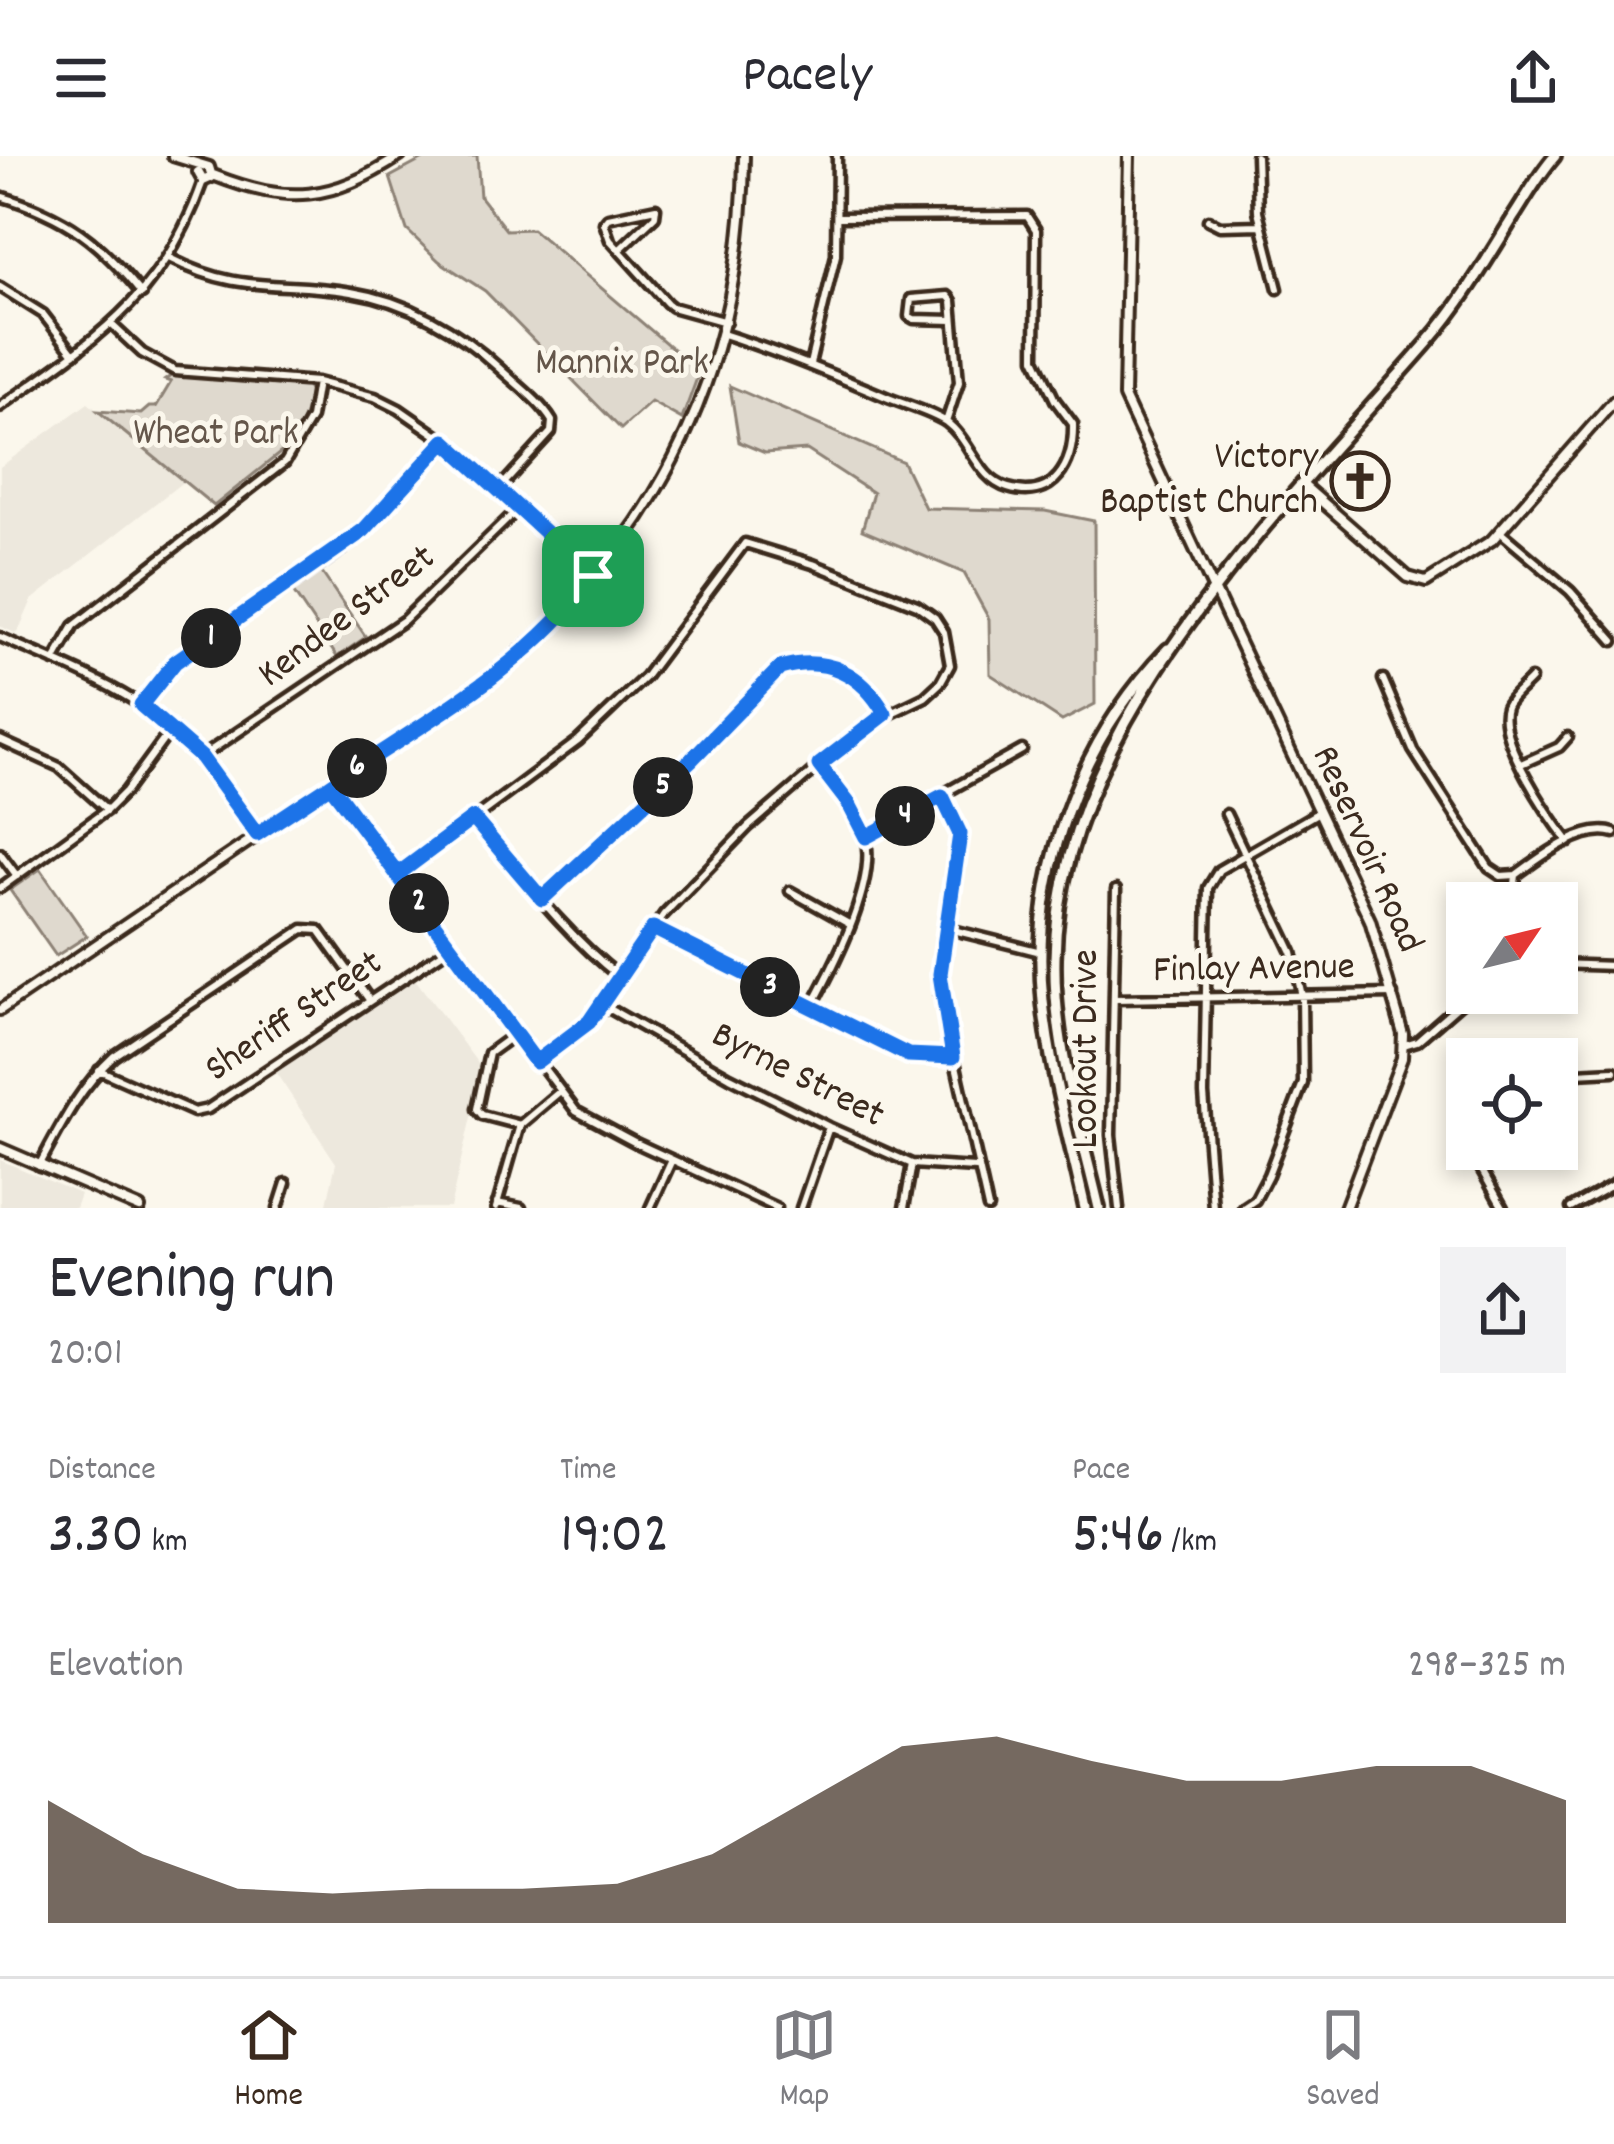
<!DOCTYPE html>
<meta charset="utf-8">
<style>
:root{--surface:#fff;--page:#f2f2f3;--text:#2b2b33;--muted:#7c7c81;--line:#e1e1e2;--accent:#3b2a1e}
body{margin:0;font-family:Dekko,sans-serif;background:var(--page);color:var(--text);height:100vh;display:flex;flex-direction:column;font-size:45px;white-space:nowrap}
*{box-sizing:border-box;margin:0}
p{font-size:39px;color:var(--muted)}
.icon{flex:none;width:66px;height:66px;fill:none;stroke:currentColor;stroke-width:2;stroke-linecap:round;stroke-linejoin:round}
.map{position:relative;height:1052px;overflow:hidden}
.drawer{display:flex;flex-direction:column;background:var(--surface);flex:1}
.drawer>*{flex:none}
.needle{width:78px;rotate:55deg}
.fabs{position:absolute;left:1446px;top:726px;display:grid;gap:24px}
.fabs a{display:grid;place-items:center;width:132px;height:132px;border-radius:0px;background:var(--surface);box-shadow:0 6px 18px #0003;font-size:60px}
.pin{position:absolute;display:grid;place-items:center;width:102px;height:102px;color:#fff;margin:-51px;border-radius:24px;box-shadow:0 6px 18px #0006}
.km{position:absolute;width:60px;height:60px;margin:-30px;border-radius:50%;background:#222;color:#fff;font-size:33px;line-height:60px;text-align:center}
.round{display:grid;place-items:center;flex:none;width:126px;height:126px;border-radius:0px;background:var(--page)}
.headline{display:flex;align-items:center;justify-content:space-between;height:204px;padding:0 48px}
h1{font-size:66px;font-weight:600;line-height:90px}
.stats{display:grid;grid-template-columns:repeat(3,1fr);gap:18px;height:204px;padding:12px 48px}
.stats div{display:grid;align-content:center}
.stats b{font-size:60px;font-weight:600}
.stats small{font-size:33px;font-weight:400}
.stats p{font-size:33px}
.chart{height:336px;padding:24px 48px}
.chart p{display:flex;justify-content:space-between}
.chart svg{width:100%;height:216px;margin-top:12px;fill:var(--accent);opacity:.7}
header{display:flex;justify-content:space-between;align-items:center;height:156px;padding:0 48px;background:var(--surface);font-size:54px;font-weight:600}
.menu{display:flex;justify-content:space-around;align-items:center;height:168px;border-top:3px solid var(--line);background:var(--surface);font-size:33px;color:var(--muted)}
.menu a{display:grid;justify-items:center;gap:6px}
.menu .selected{color:var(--accent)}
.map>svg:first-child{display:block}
.built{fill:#ede8dd}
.green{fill:#dfd9ce;stroke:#8d8276;stroke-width:3}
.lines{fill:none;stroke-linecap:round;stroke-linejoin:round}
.minor-casing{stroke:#3b2a1e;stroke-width:15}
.tertiary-casing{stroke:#3b2a1e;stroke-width:16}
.secondary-casing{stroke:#3b2a1e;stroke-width:16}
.primary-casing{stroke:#3b2a1e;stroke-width:18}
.minor{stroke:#fbf7ec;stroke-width:6}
.tertiary{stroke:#fbf7ec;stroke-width:8}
.secondary{stroke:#fbf7ec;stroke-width:8}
.primary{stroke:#fbf7ec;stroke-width:9}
.route-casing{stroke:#fff;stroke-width:24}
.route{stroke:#1a73e8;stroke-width:15}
.labels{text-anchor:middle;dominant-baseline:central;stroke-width:10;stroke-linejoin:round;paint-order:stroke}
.park-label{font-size:39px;fill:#64564a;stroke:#fbf7ec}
.poi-label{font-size:39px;fill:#3b2a1e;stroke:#fbf7ec;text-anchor:end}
.street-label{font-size:39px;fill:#3b2a1e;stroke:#fbf7ec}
</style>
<header><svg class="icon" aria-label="menu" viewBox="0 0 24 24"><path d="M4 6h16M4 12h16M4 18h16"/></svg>Pacely<svg class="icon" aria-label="share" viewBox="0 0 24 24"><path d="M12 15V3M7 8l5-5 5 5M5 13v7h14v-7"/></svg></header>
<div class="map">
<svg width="1614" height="1052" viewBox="0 0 1614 1052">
<rect width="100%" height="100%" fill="#fbf7ec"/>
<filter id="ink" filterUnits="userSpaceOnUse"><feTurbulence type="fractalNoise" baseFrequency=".00833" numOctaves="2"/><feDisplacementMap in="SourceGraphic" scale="24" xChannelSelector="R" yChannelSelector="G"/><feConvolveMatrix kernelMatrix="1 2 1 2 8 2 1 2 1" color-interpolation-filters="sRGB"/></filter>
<g filter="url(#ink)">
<path class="built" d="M88 247 184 325 32 444 17 478 0 470V311Z
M415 823 482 913 450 1052H326L336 1007 276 917Z
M0 1004 80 1038 75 1052H0Z"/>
<path class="green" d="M429 0H477L480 41 506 74 532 73 674 194 704 203 682 263 651 246 621 273 485 135 439 105 407 74 390 21Z
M172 219 306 230 312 239 295 285 214 350 98 255 141 258 149 251H156L171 226 165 224Z
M730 230 903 306 925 352 1045 355 1094 365 1095 548 1062 565 990 518 989 463 964 417 862 374 873 337 807 294 765 297 739 286Z
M320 414 366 481 337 501 292 434Z
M40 713 87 780 56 800 10 734Z"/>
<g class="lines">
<defs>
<path id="minor" d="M1256 0 1258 55 1278 133
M0 40C66 60 99 85 142 138
M1208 64 1220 70 1261 69
M619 94 655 60 656 52 608 62 604 67 610 84 667 147 672 151 726 166
M169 102C241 139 279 124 351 136 407 145 458 174 499 212 516 228 540 245 552 265L551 276 498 334
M0 131 43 158 74 198
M112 169 142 197 175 215 317 226 375 241 399 253 445 285 593 420
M723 178C779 196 832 218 886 241 905 249 929 255 946 266 971 284 977 323 1008 332 1055 346 1074 307 1073 268L1055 244 1035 202 1036 74 1027 60 837 61
M810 208 836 99 837 0
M0 251C95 183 163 142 203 25
M946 266 959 226 952 145 948 140 911 143 909 160 914 163 953 164
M1500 376 1570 435 1614 485
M0 481C62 509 131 533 182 581 212 609 234 644 257 678
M54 505 74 470 285 306 311 262 317 226
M1383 523 1413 594 1489 712 1501 720 1516 719
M1531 523C1524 531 1510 541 1506 551 1495 582 1550 662 1569 686
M141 549C189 481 270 446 336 398 378 367 410 324 445 285
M0 584 59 611 107 654
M201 601 404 464 518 353
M1521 608 1559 591 1568 581
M331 629 576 955 636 987 777 1052
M942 640 960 678 945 772 940 838 988 1052
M1226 658 1292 796 1302 840 1303 927 1268 1019 1255 1044 1243 1052
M473 662C519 716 563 777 620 821
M866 681 1022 594
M0 697 17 720
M398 719 578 585 645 521 745 387 813 408 917 449 935 462 944 476 950 509 940 527 925 541 865 570 748 671 664 758 589 866 536 906
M0 732 107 654 126 635 172 572
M1116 734 1111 979 1119 1052
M790 735 849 768
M542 743 691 604 780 512C826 499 862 517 885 558
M1513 747 1516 719C1539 702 1584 667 1614 677
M653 772 908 899 953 901
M945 772 1041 796
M1557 808 1614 810
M1115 843 1393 838
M603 849 730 921 829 971 912 1008 975 1012
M812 850C834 810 878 726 865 680 858 654 836 629 819 609
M515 878 489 897 477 953 482 959 520 969
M1404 889 1417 885 1472 837
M99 914 194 956 208 953 451 791
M1557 918 1614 915
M1467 984V988
M1470 993 1503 1052
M39 1010C61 969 79 932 114 900L303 773 319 774 370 845
M497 1047 521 1052
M278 1052 286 1027
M496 1052 520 969 559 936
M650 1052 671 1006
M801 1052 829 971
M904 1052 912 1008
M1213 1052 1204 938 1208 732 1219 714 1319 656
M1571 1052 1614 1028"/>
<path id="tertiary" d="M173 0 209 11 212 21 203 25 198 16
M213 19C289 49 331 45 400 0
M1303 329 1408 421 1426 426 1492 384 1614 245
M1215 435 1370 764 1403 878 1402 902 1345 1052
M0 854 469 536C650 403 742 226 744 0
M0 992 140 1052"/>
<path id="secondary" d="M1129 0 1124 241 1214 434"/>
<path id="primary" d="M1085 1052C1070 984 1050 915 1043 845 1030 717 1079 585 1168 493
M1099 1052C1080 970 1053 887 1055 802 1058 567 1281 355 1427 187 1461 148 1487 104 1514 60 1527 40 1539 18 1555 0"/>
</defs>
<use href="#minor" class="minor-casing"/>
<use href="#tertiary" class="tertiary-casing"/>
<use href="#secondary" class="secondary-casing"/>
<use href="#primary" class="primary-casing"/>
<use href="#minor" class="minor"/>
<use href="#tertiary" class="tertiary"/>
<use href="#secondary" class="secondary"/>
<use href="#primary" class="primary"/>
</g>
</g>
<g class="lines" filter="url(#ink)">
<defs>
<path id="route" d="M593 420 445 285 364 374 175 506 141 549 201 601 257 678 331 629 536 906 589 866 653 772 908 899 953 901 940 818 960 678 942 640 866 681 849 648 819 609 885 558C862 517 826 499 780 512L691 604 542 743 473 662 398 718 336 637 331 629C421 568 530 511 593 420"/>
</defs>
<use href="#route" class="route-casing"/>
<use href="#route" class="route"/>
</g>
<defs>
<symbol id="church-ring" viewBox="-11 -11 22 22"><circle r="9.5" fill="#fbf7ec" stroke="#3b2a1e" stroke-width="1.5"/><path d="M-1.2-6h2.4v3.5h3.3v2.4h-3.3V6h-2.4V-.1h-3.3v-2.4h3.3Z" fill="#3b2a1e"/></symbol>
</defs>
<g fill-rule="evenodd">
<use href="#church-ring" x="1327" y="292" width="66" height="66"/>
</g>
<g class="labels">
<g class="park-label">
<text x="622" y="209">Mannix Park</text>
<text x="216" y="279">Wheat Park</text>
</g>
<g class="poi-label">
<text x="1318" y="303">Victory<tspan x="1318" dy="45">Baptist Church</tspan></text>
</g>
<g class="street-label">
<text transform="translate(348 462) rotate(-37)">Kendee Street</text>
<text transform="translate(1365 694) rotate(66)">Reservoir Road</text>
<text transform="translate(1254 815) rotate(-1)">Finlay Avenue</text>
<text transform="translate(295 862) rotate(-34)">Sheriff Street</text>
<text transform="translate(1088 893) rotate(-90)">Lookout Drive</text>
<text transform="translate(797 921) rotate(27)">Byrne Street</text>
</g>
</g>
</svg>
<div class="fabs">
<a><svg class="needle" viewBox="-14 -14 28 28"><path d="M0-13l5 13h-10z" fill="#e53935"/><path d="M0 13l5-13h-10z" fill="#7c7c81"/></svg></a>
<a><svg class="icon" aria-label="locate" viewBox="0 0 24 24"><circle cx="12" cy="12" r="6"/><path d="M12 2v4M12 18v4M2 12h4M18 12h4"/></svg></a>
</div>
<div class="pin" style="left:593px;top:420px;background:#1e9e55"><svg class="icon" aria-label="arrive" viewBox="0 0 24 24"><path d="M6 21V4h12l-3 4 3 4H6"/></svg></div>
<b class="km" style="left:211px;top:482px">1</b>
<b class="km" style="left:419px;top:747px">2</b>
<b class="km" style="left:770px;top:831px">3</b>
<b class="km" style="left:905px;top:660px">4</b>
<b class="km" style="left:663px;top:631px">5</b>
<b class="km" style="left:357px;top:612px">6</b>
</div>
<section class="drawer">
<div class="headline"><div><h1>Evening run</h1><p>20:01</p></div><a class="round"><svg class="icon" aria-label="share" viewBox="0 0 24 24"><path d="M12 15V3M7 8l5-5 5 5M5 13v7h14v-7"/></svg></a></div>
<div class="stats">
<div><p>Distance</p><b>3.30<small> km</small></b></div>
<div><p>Time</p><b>19:02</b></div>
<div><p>Pace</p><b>5:46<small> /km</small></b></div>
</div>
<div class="chart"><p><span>Elevation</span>298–325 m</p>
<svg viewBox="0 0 160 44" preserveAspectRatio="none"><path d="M0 44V19L10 30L20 37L30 38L40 37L50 37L60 36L70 30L80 19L90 8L100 6L110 11L120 15L130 15L140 12L150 12L160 19V44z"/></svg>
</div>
</section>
<nav class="menu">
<a class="selected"><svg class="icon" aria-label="home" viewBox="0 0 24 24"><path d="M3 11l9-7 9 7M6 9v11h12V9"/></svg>Home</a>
<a><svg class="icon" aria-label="map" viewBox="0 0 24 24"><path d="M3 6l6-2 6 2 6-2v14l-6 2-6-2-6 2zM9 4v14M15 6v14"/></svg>Map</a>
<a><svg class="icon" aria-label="saved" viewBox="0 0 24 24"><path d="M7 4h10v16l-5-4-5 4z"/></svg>Saved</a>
</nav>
